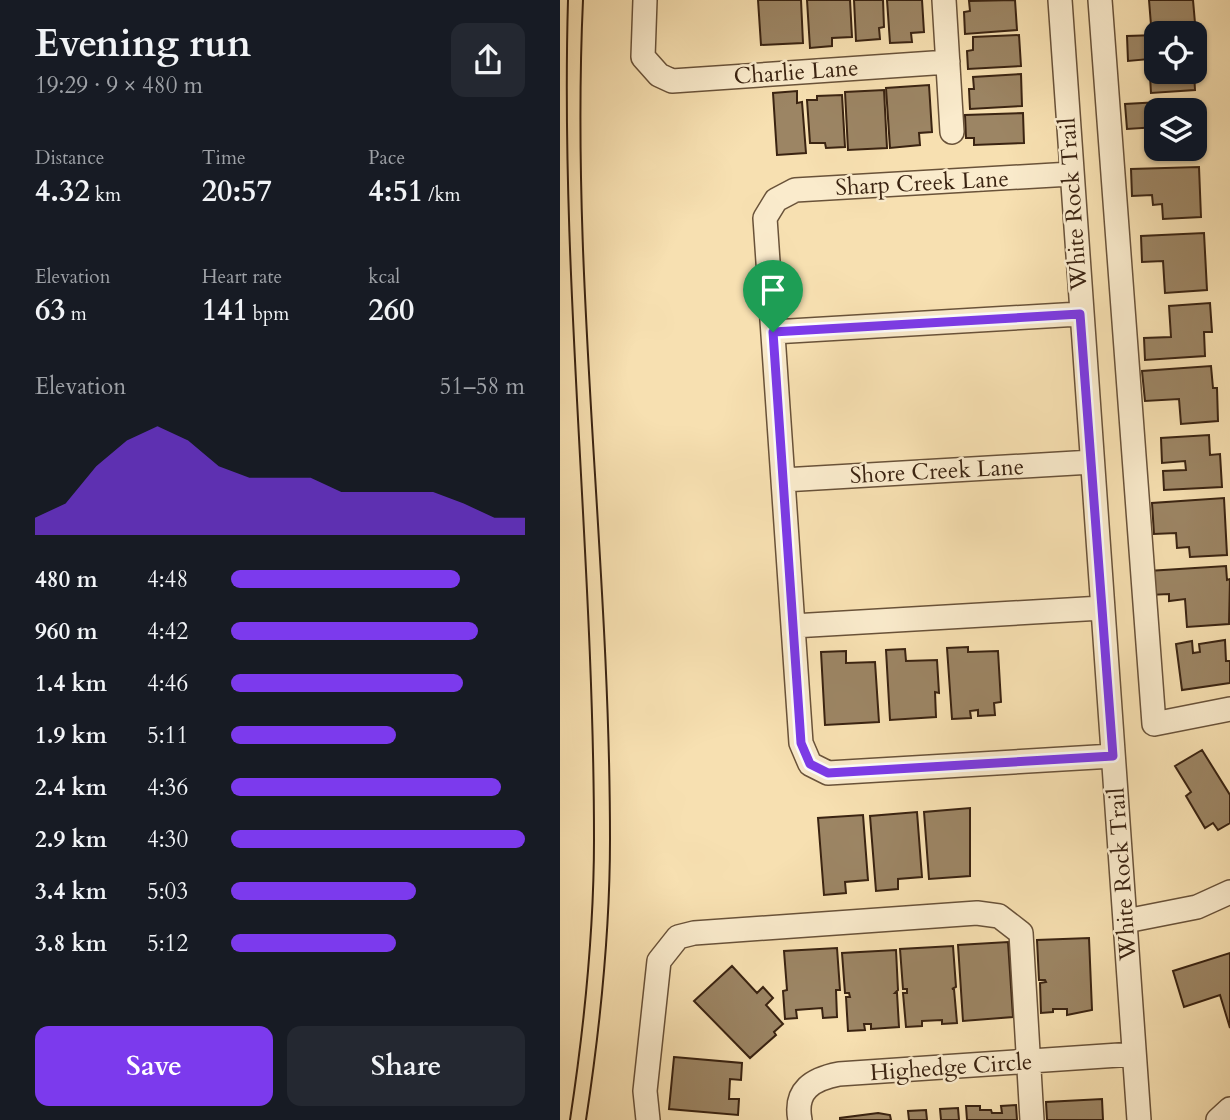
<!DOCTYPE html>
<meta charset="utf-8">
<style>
:root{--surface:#171b24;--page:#242831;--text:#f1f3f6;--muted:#9ea1a6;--accent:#7c3aed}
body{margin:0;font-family:Cardo,serif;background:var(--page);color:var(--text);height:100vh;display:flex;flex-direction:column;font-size:26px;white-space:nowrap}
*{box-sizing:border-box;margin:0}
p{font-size:23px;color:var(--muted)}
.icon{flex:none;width:38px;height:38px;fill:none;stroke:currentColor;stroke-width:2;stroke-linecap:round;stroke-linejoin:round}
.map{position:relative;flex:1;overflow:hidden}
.drawer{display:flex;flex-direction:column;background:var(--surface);width:560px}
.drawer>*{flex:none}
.fabs{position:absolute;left:584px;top:21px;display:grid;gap:14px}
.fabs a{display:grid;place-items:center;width:63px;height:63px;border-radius:14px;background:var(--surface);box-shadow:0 2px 5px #0004;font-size:35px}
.pin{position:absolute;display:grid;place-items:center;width:60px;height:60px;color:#fff;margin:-72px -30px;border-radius:50% 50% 50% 0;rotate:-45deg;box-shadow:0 0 7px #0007}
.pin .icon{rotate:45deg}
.round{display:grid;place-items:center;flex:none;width:74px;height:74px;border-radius:14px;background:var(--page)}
.head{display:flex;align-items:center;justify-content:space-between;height:119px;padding:0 35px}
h1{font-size:38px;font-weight:600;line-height:52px}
.stats{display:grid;grid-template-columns:repeat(3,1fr);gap:10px;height:119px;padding:7px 35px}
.stats div{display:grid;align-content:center}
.stats b{font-size:30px;font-weight:600}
.stats small{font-size:19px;font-weight:400}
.stats p{font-size:19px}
.chart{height:196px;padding:14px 35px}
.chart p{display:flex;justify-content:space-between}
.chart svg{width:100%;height:126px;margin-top:7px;fill:var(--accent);opacity:.7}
.button{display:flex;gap:14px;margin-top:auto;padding:14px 35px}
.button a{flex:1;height:80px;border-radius:14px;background:var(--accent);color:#fff;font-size:28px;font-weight:600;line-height:80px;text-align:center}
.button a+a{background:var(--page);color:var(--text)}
ul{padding:0 35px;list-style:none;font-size:23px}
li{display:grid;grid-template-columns:112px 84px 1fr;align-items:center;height:52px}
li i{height:18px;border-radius:9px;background:var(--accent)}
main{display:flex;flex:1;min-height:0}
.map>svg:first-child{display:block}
.building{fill:#9c8564;stroke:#3a2311;stroke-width:2}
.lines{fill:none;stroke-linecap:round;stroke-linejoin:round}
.minor-casing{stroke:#695239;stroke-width:26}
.minor{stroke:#faebcc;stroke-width:23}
.tram{stroke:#3a2311;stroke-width:2}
.route-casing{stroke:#fff;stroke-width:14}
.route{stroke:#7c3aed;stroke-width:9}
.labels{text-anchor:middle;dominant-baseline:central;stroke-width:5;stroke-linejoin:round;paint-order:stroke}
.street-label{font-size:23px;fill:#3a2311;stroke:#faebcc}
</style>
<main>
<section class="drawer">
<div class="head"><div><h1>Evening run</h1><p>19:29 · 9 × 480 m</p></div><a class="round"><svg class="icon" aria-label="share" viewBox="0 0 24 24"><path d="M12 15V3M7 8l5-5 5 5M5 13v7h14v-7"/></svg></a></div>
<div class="stats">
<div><p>Distance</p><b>4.32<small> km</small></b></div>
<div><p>Time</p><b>20:57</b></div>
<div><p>Pace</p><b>4:51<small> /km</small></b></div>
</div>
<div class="stats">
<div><p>Elevation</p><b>63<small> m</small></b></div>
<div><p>Heart rate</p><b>141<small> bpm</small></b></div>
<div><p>kcal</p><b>260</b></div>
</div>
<div class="chart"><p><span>Elevation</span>51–58 m</p>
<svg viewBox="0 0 160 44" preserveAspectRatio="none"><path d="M0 44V38L10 33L20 20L30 11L40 6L50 11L60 20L70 24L80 24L90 24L100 29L110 29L120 29L130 29L140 33L150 38L160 38V44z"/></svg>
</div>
<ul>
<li><b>480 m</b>4:48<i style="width:78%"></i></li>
<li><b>960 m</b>4:42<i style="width:84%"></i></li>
<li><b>1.4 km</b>4:46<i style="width:79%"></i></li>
<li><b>1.9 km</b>5:11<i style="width:56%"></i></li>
<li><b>2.4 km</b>4:36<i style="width:92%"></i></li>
<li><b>2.9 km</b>4:30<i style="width:100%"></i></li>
<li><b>3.4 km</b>5:03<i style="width:63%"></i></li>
<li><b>3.8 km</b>5:12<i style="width:56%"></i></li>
</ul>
<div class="button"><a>Save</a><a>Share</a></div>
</section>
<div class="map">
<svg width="670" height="1120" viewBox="0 0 670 1120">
<rect width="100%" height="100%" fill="#f7e0b1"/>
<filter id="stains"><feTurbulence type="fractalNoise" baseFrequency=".00286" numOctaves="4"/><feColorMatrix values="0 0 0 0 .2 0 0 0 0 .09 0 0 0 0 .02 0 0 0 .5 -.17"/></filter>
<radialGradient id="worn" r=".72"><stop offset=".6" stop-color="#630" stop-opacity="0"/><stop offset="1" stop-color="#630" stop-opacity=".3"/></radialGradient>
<path class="building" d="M198 0H241L243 43 201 45Z
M247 0H290L292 37 272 38V46L250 48Z
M294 0H323L324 27 319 28 320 39 296 41Z
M327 0H362L364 32 351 33 352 42 330 43Z
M455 0 457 30 405 34 404 12 410 11 409 1Z
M589 0H633L635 23 591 25Z
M459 35 461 66 408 69 407 51 413 50V37Z
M597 35V72H634L635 90 591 93 589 59 568 61 567 36Z
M461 74 462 106 410 109 409 89H414L413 77Z
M369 85 372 132 359 133 360 145 330 148 326 88Z
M324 90 327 148 288 150 285 92Z
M237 91V103L242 102 246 153 217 155 213 93Z
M282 95 285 147 266 148 265 143H250L247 100H257V96Z
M636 100 637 122 635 110H597V127L567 129 565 104Z
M463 113 464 143 414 145V138H406L405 115Z
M639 167 641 217 603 219 602 204 593 205 592 195 572 196 571 169Z
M644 233 647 290 605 293 603 261 582 262 581 236Z
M650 303 652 332H644L645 356 585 360 584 338 611 337 609 306Z
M651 366 653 388H657L658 421 621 424 619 399 585 401 582 371Z
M649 435 650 455 660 454 662 487 604 490 603 471 626 470 625 461 602 463 601 438Z
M664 498 667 555 630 557 629 547 617 548 616 533 594 534 592 503Z
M666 566 667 580 670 579 669 624 627 627 625 599 609 601V594L589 595 588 571Z
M665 640 666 661H670V683L622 690 616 644 632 641 633 653 640 652 639 644Z
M408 647V652L438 651 441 702 434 703 435 715 418 716V710L410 711 411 718 392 719 387 648Z
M345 649 346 661 377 660 379 693 375 692 376 717 330 720 326 650Z
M286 651V663L315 662 319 722 265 725 261 652Z
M642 750 670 795V823L658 830 653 823 645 828 626 796 631 792 615 766Z
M410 808V876L369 879 364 812Z
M357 812 362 877 338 879V889L316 891 310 816Z
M303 815 308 880 285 882 286 893 264 895 258 818Z
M529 938 532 1010 507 1015V1009H493V1012L481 1013 480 983 486 982 485 980H479L477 940Z
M448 942 453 1017 403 1021 398 945Z
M393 946 396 987 392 989H394L397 1023 382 1024V1020L362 1021V1026L346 1027 343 993H347V989H343L340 949Z
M277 948 280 990H276L277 1017 263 1018 262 1008 236 1010 237 1018 225 1019 223 991 227 990 224 951Z
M336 950 338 990 335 993H337L339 1027 311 1029V1024H304L305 1030 288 1031 286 997H290L289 993H285L282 953Z
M670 953V1028L660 995 624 1007 613 971Z
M172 966 197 993 203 987 213 998 206 1005 223 1024 214 1032 216 1035 190 1058 134 1001Z
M114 1057 182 1063 181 1080 170 1079 169 1099H179L178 1115 109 1109Z
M542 1099 543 1120H487L486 1102Z
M456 1105 457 1120H407L406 1106H420V1110H431L432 1113H442L441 1106Z
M398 1108 399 1120H381L380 1109Z
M366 1110 367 1120H349L348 1111Z
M318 1113 330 1115 331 1120H280V1118Z"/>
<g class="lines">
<defs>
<path id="minor" d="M85 0 83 57 99 75 112 81 388 62
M384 0 392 132
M500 0 579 1120
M540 0 594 724 670 709
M511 174 235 190 216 200 205 218 241 743 250 764 268 773 553 756
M213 332 520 314
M223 480 532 462
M233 626 542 608
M566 921 637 907 670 892
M88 1120 85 1091 99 961 118 937 134 933 417 913 439 916 461 933 472 1120
M240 1120C234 1090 253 1079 279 1074L574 1054
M658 1120 670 1109"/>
</defs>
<use href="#minor" class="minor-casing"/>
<use href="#minor" class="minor"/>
<path class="tram" d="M8 0C0 280 34 559 34 839 34 933 24 1028 10 1120
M23 0C10 280 50 559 50 839 50 933 40 1028 26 1120"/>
</g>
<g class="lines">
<defs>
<path id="route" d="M520 314 553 756 268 773 250 764 241 743 213 332Z"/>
</defs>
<use href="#route" class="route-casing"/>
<use href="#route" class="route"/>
</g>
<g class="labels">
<g class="street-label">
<text transform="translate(236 72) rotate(-4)">Charlie Lane</text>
<text transform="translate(362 183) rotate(-3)">Sharp Creek Lane</text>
<text transform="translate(513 204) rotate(-94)">White Rock Trail</text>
<text transform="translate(377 471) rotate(-3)">Shore Creek Lane</text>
<text transform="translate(562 874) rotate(-94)">White Rock Trail</text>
<text transform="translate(391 1067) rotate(-4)">Highedge Circle</text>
</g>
</g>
<rect width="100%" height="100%" filter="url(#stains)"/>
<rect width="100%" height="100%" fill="url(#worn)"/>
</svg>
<div class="fabs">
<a><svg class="icon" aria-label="locate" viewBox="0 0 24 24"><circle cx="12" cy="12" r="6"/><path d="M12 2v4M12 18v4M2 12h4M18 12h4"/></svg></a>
<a><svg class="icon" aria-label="layers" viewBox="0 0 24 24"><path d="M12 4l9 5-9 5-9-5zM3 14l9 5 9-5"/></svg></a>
</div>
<div class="pin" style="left:213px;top:332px;background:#1e9e55"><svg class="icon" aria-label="arrive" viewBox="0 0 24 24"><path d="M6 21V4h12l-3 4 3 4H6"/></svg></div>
</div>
</main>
